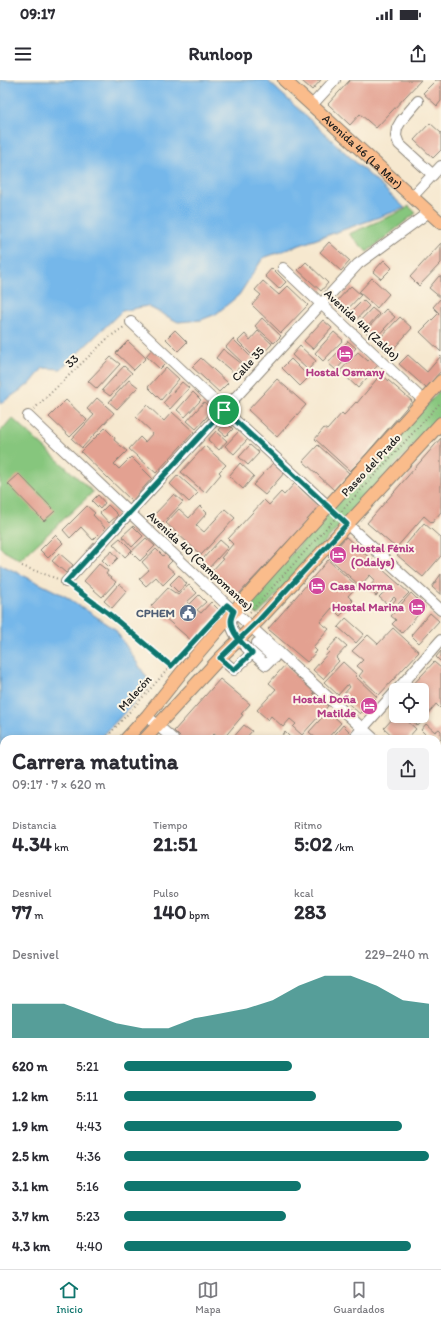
<!DOCTYPE html>
<html lang="es">
<meta charset="utf-8">
<style>
:root{--surface:#fff;--page:#f2f2f3;--text:#2b2b33;--muted:#7c7c81;--line:#e1e1e2;--accent:#0f766e}
body{margin:0;font-family:Itim,sans-serif;background:var(--page);color:var(--text);height:100vh;display:flex;flex-direction:column;font-size:15px;white-space:nowrap}
*{box-sizing:border-box;margin:0}
p{font-size:13px;color:var(--muted)}
.icon{flex:none;width:22px;height:22px;fill:none;stroke:currentColor;stroke-width:2;stroke-linecap:round;stroke-linejoin:round}
.map{position:relative;flex:1;overflow:hidden}
.details{position:absolute;left:0px;top:655px;width:441px;height:534px;display:flex;flex-direction:column;background:var(--surface);border-radius:12px 12px 0 0;box-shadow:0 2px 6px #0003}
.details>*{flex:none}
.fabs{position:absolute;left:389px;top:603px;display:grid;gap:8px}
.fabs a{display:grid;place-items:center;width:40px;height:40px;border-radius:6px;background:var(--surface);box-shadow:0 2px 6px #0003;font-size:20px}
.pin{position:absolute;display:grid;place-items:center;width:34px;height:34px;color:#fff;margin:-17px;border:2px solid #fff;border-radius:50%;box-shadow:0 1px 4px #0007}
.round{display:grid;place-items:center;flex:none;width:42px;height:42px;border-radius:6px;background:var(--page)}
.summary{display:flex;align-items:center;justify-content:space-between;height:68px;padding:0 12px}
h1{font-size:22px;font-weight:800;line-height:30px}
.metrics{display:grid;grid-template-columns:repeat(3,1fr);gap:6px;height:68px;padding:4px 12px}
.metrics div{display:grid;align-content:center}
.metrics b{font-size:20px;font-weight:800}
.metrics small{font-size:11px;font-weight:400}
.metrics p{font-size:11px}
.chart{height:112px;padding:8px 12px}
.chart p{display:flex;justify-content:space-between}
.chart svg{width:100%;height:72px;margin-top:4px;fill:var(--accent);opacity:.7}
ul{padding:0 12px;list-style:none;font-size:13px}
li{display:grid;grid-template-columns:64px 48px 1fr;align-items:center;height:30px}
li i{height:10px;border-radius:5px;background:var(--accent)}
.status{display:flex;justify-content:space-between;align-items:center;height:28px;padding:0 20px;background:var(--surface);direction:ltr}
.status svg{height:11px;fill:currentColor}
header{display:flex;justify-content:space-between;align-items:center;height:52px;padding:0 12px;background:var(--surface);font-size:18px;font-weight:800}
.menu{display:flex;justify-content:space-around;align-items:center;height:56px;border-top:1px solid var(--line);background:var(--surface);font-size:11px;color:var(--muted)}
.menu a{display:grid;justify-items:center;gap:2px}
.menu .current{color:var(--accent)}
.map>svg:first-child{display:block}
.green{fill:#86c67d;stroke:#51714c}
.water{fill:#75b7ea;stroke:#486a83}
.building{fill:#e3a191}
.lines{fill:none;stroke-linecap:round;stroke-linejoin:round}
.minor-casing{stroke:#898276;stroke-width:12}
.major-casing{stroke:#898276;stroke-width:14}
.path{stroke:#898276;stroke-width:2;stroke-dasharray:1 3;stroke-linecap:butt}
.minor{stroke:#fff;stroke-width:10}
.major{stroke:#fabc8b;stroke-width:12}
.route-casing{stroke:#fff;stroke-width:8}
.route{stroke:#0f766e;stroke-width:5}
.labels{text-anchor:middle;dominant-baseline:central;stroke-width:4;stroke-linejoin:round;paint-order:stroke}
.street-label{font-size:12px;fill:#1c1c1c;stroke:#fcf5e5}
.hotel-label{font-size:12px;font-weight:bold;fill:#b23c85;stroke:#fcf5e5;text-anchor:start}
.service-label{font-size:12px;font-weight:bold;fill:#4e5e75;stroke:#fcf5e5;text-anchor:end}
</style>
<div class="status"><b>09:17</b><svg viewBox="0 0 49 12"><path d="M0 12V9h3v3zM5 12V6h3v6zM10 12V3h3v9zM15 12V0h3v12zM26 1h20v11H26zM47 4h2v5h-2z"/></svg></div>
<header><svg class="icon" aria-label="menu" viewBox="0 0 24 24"><path d="M4 6h16M4 12h16M4 18h16"/></svg>Runloop<svg class="icon" aria-label="share" viewBox="0 0 24 24"><path d="M12 15V3M7 8l5-5 5 5M5 13v7h14v-7"/></svg></header>
<div class="map">
<svg width="441" height="1189" viewBox="0 0 441 1189">
<rect width="100%" height="100%" fill="#fcf5e5"/>
<filter id="ink" filterUnits="userSpaceOnUse"><feTurbulence type="fractalNoise" baseFrequency=".025" numOctaves="2"/><feDisplacementMap in="SourceGraphic" scale="8" xChannelSelector="R" yChannelSelector="G"/><feConvolveMatrix kernelMatrix="1 2 1 2 8 2 1 2 1" color-interpolation-filters="sRGB"/></filter>
<filter id="wash" filterUnits="userSpaceOnUse"><feTurbulence type="fractalNoise" baseFrequency=".012" numOctaves="4" result="noise"/><feDisplacementMap in="SourceGraphic" scale="16" xChannelSelector="R" yChannelSelector="G"/><feGaussianBlur stdDeviation="0.9" result="paint"/><feColorMatrix in="noise" values="0 0 0 0 0 0 0 0 0 0 0 0 0 0 0 0 0 1.4 0 .05"/><feComposite in="paint" operator="in"/></filter>
<g filter="url(#wash)">
<rect width="100%" height="100%" fill="#f6e8cf"/>
<path class="green" d="M409 126 416 133 367 172 349 154 404 130Z
M441 309V335L258 535 252 530 246 524Z
M12 338 93 412 20 480 4 471 0 467V352Z
M0 899 4 902V1036L0 1040Z
M0 1100 4 1103V1185H94L99 1189H0Z"/>
<path class="water" d="M0 0H267L405 128 263 178 239 215 216 234 201 240 178 242 147 226 122 231 61 289 43 288 31 303 0 324Z
M0 484 65 516 115 549 151 604 100 659H4V764L0 769Z"/>
<g id="blocks">
<path class="building" d="M301 0H321L312 10Z
M350 0H421L376 48 360 34 350 45 328 24Z
M436 0H441V21L437 26 423 13Z
M430 43 441 53V70L433 78 414 60Z
M329 162 350 181 341 191 320 172Z
M441 163V183L419 206 410 197Z
M384 180 392 188 381 199 373 192Z
M306 182 328 203 321 211 298 190Z
M272 188 286 202 279 209 265 196Z
M439 196 441 197V272L420 252 439 233 433 227 441 218 429 208Z
M372 198 389 214 377 228 359 212Z
M263 201 279 215 288 206 308 225 281 253 252 225 261 215 255 210Z
M351 206 361 215 344 233 334 224Z
M363 220 369 226 354 242 347 236Z
M372 228 379 234 364 250 357 244Z
M386 229 395 237 374 260 365 251Z
M400 237 412 248 389 274 376 262Z
M262 238 281 256 274 263 255 246Z
M323 240 332 248 313 269 304 261Z
M175 250 187 262 178 271 166 259Z
M258 251 272 264 257 280 238 261 245 254 250 260Z
M334 252 343 260 323 281 315 273Z
M233 259 252 278 245 285 226 267Z
M128 261 146 278 134 290 116 273Z
M348 261 356 268 336 290 328 283Z
M300 266 316 281 308 290 292 275Z
M152 269 167 282 160 289 146 276Z
M223 269 242 284 234 293 216 278Z
M358 272 368 281 371 278 378 285 358 308 340 291Z
M408 275 427 292 441 276V291L426 308 399 284Z
M111 277 120 284 97 309 88 301Z
M201 278 228 303 219 312 192 287Z
M291 279 309 297 300 306 282 288Z
M124 286 132 293 110 316 102 310Z
M166 287 179 299 161 320 148 307Z
M381 294 412 321 361 380 350 391 315 359 324 348 327 350 342 333 344 335 356 322 357 323Z
M277 299 306 325 277 357 248 330Z
M129 300 138 307 117 329 109 322Z
M182 302 189 308 170 329 163 323Z
M193 312 201 320 185 337 177 330Z
M97 318 114 333 82 368 72 359 94 335 87 329Z
M66 320 87 340 70 357 49 337Z
M204 322 213 330 196 349 187 341Z
M147 325 164 341 172 332 194 352 156 393 129 369 140 357 145 362 153 353 136 337Z
M226 342 233 349 226 356 219 350Z
M105 348 115 358 114 360 127 371 114 384 119 389 131 377 152 398 132 421 81 372Z
M216 351 227 361 219 370 208 360Z
M239 351 248 359 234 374 225 366Z
M441 358V432L432 443 424 436 396 468 367 443Z
M250 365 259 373 248 385 239 377Z
M318 365 349 393 334 410 303 381Z
M205 366 226 385 219 392 221 394 205 413 181 392Z
M274 382 285 392 265 415 253 405Z
M240 383 254 396 243 409 229 396Z
M19 394 55 431 44 441 8 404Z
M178 395 198 413 189 422 170 404Z
M295 403 320 427 236 517 210 493 223 479 221 478 233 464 228 459 264 420 269 425 281 412 284 415Z
M174 414 183 422 162 444 153 436Z
M98 415 105 423 100 429 92 421Z
M108 425 118 435 109 443 100 433Z
M87 426 95 433 93 435 105 448 93 460 81 447 70 458 63 450Z
M200 426 207 433 196 445 204 452 225 429 235 438 201 475 166 443 179 429 189 438Z
M424 443 441 458V476L423 497 397 475Z
M133 446 143 456 132 467 122 456Z
M55 455 63 463 48 478 40 470Z
M346 457 409 513 393 529 390 526 396 519 394 517 387 524 379 517 386 510 383 507 376 516 368 509 375 500 370 495 360 506 328 477Z
M120 458 132 470 125 477 113 464Z
M146 458 155 466 140 481 131 472Z
M220 460 228 467 208 489 200 482Z
M156 469 163 476 165 474 172 481 167 486 175 493 163 505 156 497 146 506 139 499 149 490 142 482Z
M112 471 118 478 109 487 102 480Z
M59 473 73 485 66 493 52 481Z
M328 480 357 506 348 516 353 521 340 536 332 528 320 542 329 549 313 567 317 571 307 582 268 549Z
M99 484 108 491 106 494 116 502 102 517 84 501Z
M441 494V515L432 507Z
M179 495 187 504 178 512 170 504Z
M119 504 127 511 112 528 104 521Z
M189 505 197 513 187 522 190 524 199 515 206 522 197 530 201 533 211 522 220 531 192 561 151 526 168 508 178 515Z
M411 513 425 527 402 553 392 544 396 540 391 536Z
M430 533 439 541 419 563 411 555Z
M346 538 364 554 356 563 338 547Z
M393 548 419 572 379 615 359 596 363 591 357 586 363 580 352 571 368 555 378 564Z
M338 558 347 566 336 578 339 581 323 599 313 590 329 572 327 570Z
M441 571V582L436 577Z
M343 582 357 595 355 596 377 617 360 634 341 617 350 607 348 604 338 615 324 602Z
M434 582 441 588V627L440 628 436 624 418 646 407 636H422V610H408Z
M285 585 314 612 313 613 328 626 302 655 293 647 296 644 290 639 283 647 271 636 268 640 257 630 276 609 269 603Z
M220 599 250 624 241 634 243 635 223 659H220L214 654 209 659H182L174 651Z
M328 631 341 643 327 659H317L309 652Z
M396 635V636H402L416 649 407 659H396L384 648Z
M426 644 435 652 439 649 441 651V659L437 663V659H430L421 650Z
M244 645 252 651 245 659H232Z
M343 645 349 651 342 659H331Z
M285 652 292 659H279Z
M441 670V691L437 696V674Z
M437 729 441 732V743L437 740Z
M437 743 441 747V759L437 764Z
M441 785V827L437 823V790Z
M4 851V875L0 872V855Z
M441 861V879L437 883V865Z
M441 883V894L437 890V888Z
M437 933 441 937V955L437 952Z
M1 961 4 964V966L0 971Z
M438 1010 441 1012V1029L437 1025V1011Z
M4 1062V1075L0 1072V1067Z
M441 1122V1142L437 1138V1126Z
M0 1127H4V1152H0Z
M437 1156 441 1159V1168L437 1173Z
M140 1185H158L155 1189H137Z
M203 1185H214L219 1189H199Z
M274 1185H293L298 1189H279Z
M298 1185H320L323 1189H299L297 1187Z
M356 1185H370L366 1189H360Z
M401 1185H422L425 1188 424 1189H398Z"/>
</g>
</g>
<g filter="url(#ink)">
<use href="#blocks" fill-opacity="0" stroke="#898276" stroke-width="1"/>
<g class="lines">
<defs>
<path id="minor" d="M418 21 401 41 397 48 396 56 399 64 433 95
M312 25 335 0
M412 117 441 86
M283 188 423 320
M131 242 224 330 328 426
M28 336 227 525 374 659
M347 444 441 530
M66 502 358 184 429 132
M234 531C233 534 231 538 231 541 231 554 244 565 252 573
M257 563 274 578
M220 578 234 590 252 573 266 585 279 572
M397 610 441 560
M147 636 173 659
M353 659 396 611
M437 717 441 721
M437 776 441 771
M0 890 4 893
M437 901 441 904
M437 984 441 980
M0 1047 4 1043
M0 1086 4 1090
M437 1091 441 1095
M111 1185 116 1189
M328 1185 332 1189
M251 1189 255 1185"/>
<g id="major">
<path id="s1" d="M284 0 441 143"/>
<path d="M126 659 147 636 181 593 241 523 441 301"/>
<path d="M145 659 220 578 259 540 441 343"/>
<path d="M0 797 4 793"/>
<path d="M0 817 4 812"/>
</g>
</defs>
<use href="#minor" class="minor-casing"/>
<use href="#major" class="major-casing"/>
<path class="path" d="M34 329 108 258 124 247
M22 486 58 499
M74 508 108 533 172 587
M250 532 441 322
M105 659 170 587
M0 774 4 770
M0 834 4 829
M78 1189 79 1185"/>
<use href="#minor" class="minor"/>
<use href="#major" class="major"/>
</g>
</g>
<g class="lines" filter="url(#ink)">
<defs>
<path id="route" d="M224 330 66 502 108 533 171 586 227 525 234 531C233 534 231 538 231 541 231 554 244 565 252 573L234 590 220 578 259 540 347 444 224 330"/>
</defs>
<use href="#route" class="route-casing"/>
<use href="#route" class="route"/>
</g>
<defs>
<symbol id="hotel-disc" viewBox="-11 -11 22 22"><circle r="9.5" fill="#d1479c" stroke="#fcf5e5"/><path d="M-6-4.5h1.5V1H6V5H4.5V3h-9V5H-6ZM-4 0a1.8 1.8 0 1 1 3.6 0ZM.5 0V-2.5h3Q6-2.5 6 0Z" fill="#fff"/></symbol>
<symbol id="civic-disc" viewBox="-11 -11 22 22"><circle r="9.5" fill="#5c6f8a" stroke="#fcf5e5"/><path d="M-.6-6.5H3V-4.5H.6V-3L4-1V1h2V6H-6V1h2V-1L-.6-3ZM-1.2 2.5V6h2.4V2.5Z" fill="#fff"/></symbol>
</defs>
<g fill-rule="evenodd">
<use href="#hotel-disc" x="335" y="264" width="20" height="20"/>
<use href="#hotel-disc" x="328" y="465" width="20" height="20"/>
<use href="#hotel-disc" x="307" y="496" width="20" height="20"/>
<use href="#hotel-disc" x="407" y="517" width="20" height="20"/>
<use href="#civic-disc" x="178" y="523" width="20" height="20"/>
<use href="#hotel-disc" x="359" y="616" width="20" height="20"/>
</g>
<g class="labels">
<g class="street-label">
<text stroke="none"><textPath href="#s1" startOffset="106">Avenida 46 (La Mar)</textPath></text>
<text transform="translate(362 245) rotate(43)">Avenida 44 (Zaldo)</text>
<text transform="translate(72 281) rotate(-44)">33</text>
<text transform="translate(248 284) rotate(-48)">Calle 35</text>
<text transform="translate(371 385) rotate(-47)">Paseo del Prado</text>
<text transform="translate(200 481) rotate(43)">Avenida 40 (Campomanes)</text>
<text transform="translate(135 613) rotate(-48)">Malecón</text>
</g>
<g class="hotel-label">
<text x="345" y="292" text-anchor="middle">Hostal Osmany</text>
<text x="351" y="468">Hostal Fénix<tspan x="351" dy="14">(Odalys)</tspan></text>
<text x="330" y="506">Casa Norma</text>
<text x="404" y="527" text-anchor="end">Hostal Marina</text>
<text x="356" y="619" text-anchor="end">Hostal Doña<tspan x="356" dy="14">Matilde</tspan></text>
</g>
<g class="service-label">
<text x="175" y="533">CPHEM</text>
</g>
</g>
</svg>
<div class="fabs">
<a><svg class="icon" aria-label="locate" viewBox="0 0 24 24"><circle cx="12" cy="12" r="6"/><path d="M12 2v4M12 18v4M2 12h4M18 12h4"/></svg></a>
</div>
<div class="pin" style="left:224px;top:330px;background:#1e9e55"><svg class="icon" aria-label="arrive" viewBox="0 0 24 24"><path d="M6 21V4h12l-3 4 3 4H6"/></svg></div>
<section class="details">
<div class="summary"><div><h1>Carrera matutina</h1><p>09:17 · 7 × 620 m</p></div><a class="round"><svg class="icon" aria-label="share" viewBox="0 0 24 24"><path d="M12 15V3M7 8l5-5 5 5M5 13v7h14v-7"/></svg></a></div>
<div class="metrics">
<div><p>Distancia</p><b>4.34<small> km</small></b></div>
<div><p>Tiempo</p><b>21:51</b></div>
<div><p>Ritmo</p><b>5:02<small> /km</small></b></div>
</div>
<div class="metrics">
<div><p>Desnivel</p><b>77<small> m</small></b></div>
<div><p>Pulso</p><b>140<small> bpm</small></b></div>
<div><p>kcal</p><b>283</b></div>
</div>
<div class="chart"><p><span>Desnivel</span>229–240 m</p>
<svg viewBox="0 0 160 44" preserveAspectRatio="none"><path d="M0 44V23L10 23L20 23L30 29L40 35L50 38L60 38L70 32L80 29L90 26L100 21L110 12L120 6L130 6L140 12L150 21L160 23V44z"/></svg>
</div>
<ul>
<li><b>620 m</b>5:21<i style="width:55%"></i></li>
<li><b>1.2 km</b>5:11<i style="width:63%"></i></li>
<li><b>1.9 km</b>4:43<i style="width:91%"></i></li>
<li><b>2.5 km</b>4:36<i style="width:100%"></i></li>
<li><b>3.1 km</b>5:16<i style="width:58%"></i></li>
<li><b>3.7 km</b>5:23<i style="width:53%"></i></li>
<li><b>4.3 km</b>4:40<i style="width:94%"></i></li>
</ul>
</section>
</div>
<nav class="menu">
<a class="current"><svg class="icon" aria-label="home" viewBox="0 0 24 24"><path d="M3 11l9-7 9 7M6 9v11h12V9"/></svg>Inicio</a>
<a><svg class="icon" aria-label="map" viewBox="0 0 24 24"><path d="M3 6l6-2 6 2 6-2v14l-6 2-6-2-6 2zM9 4v14M15 6v14"/></svg>Mapa</a>
<a><svg class="icon" aria-label="saved" viewBox="0 0 24 24"><path d="M7 4h10v16l-5-4-5 4z"/></svg>Guardados</a>
</nav>
